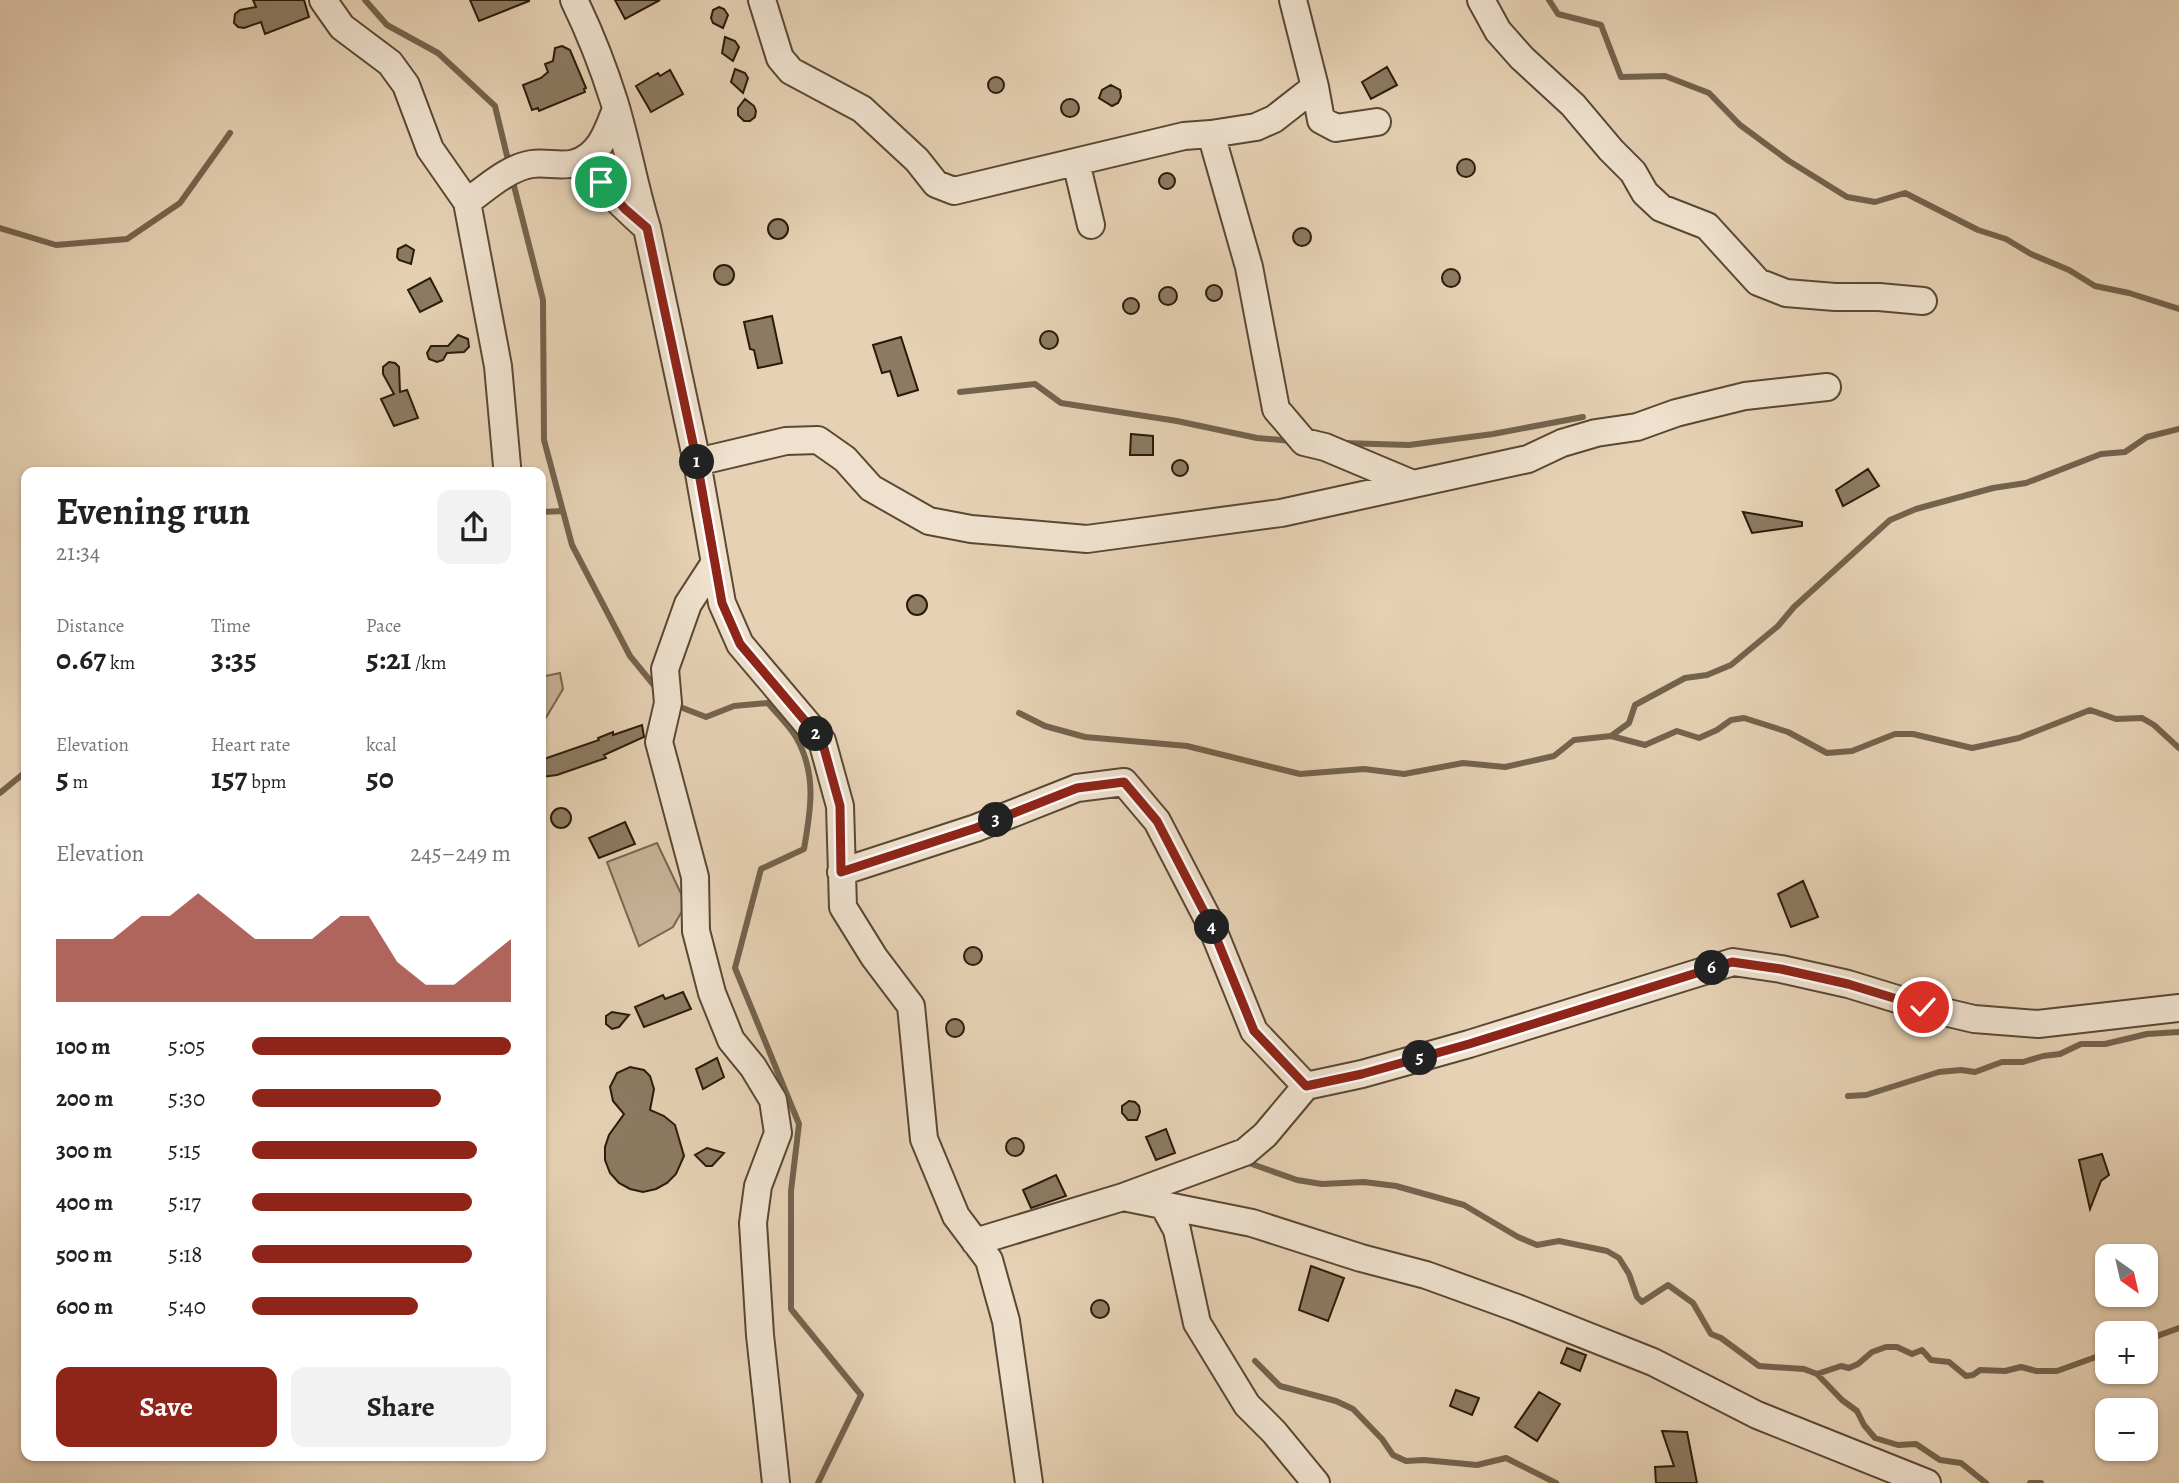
<!DOCTYPE html>
<meta charset="utf-8">
<style>
:root{--surface:#fff;--page:#f2f2f2;--text:#222;--muted:#767676;--accent:#8f2418}
body{margin:0;font-family:Alegreya,serif;background:var(--page);color:var(--text);height:100vh;display:flex;flex-direction:column;font-size:26px;white-space:nowrap}
*{box-sizing:border-box;margin:0}
p{font-size:23px;color:var(--muted)}
.icon{flex:none;width:38px;height:38px;fill:none;stroke:currentColor;stroke-width:2;stroke-linecap:round;stroke-linejoin:round}
.map{position:relative;flex:1;overflow:hidden}
.drawer{position:absolute;left:21px;top:467px;width:525px;height:994px;display:flex;flex-direction:column;background:var(--surface);border-radius:14px;box-shadow:0 2px 5px #0004}
.drawer>*{flex:none}
.needle{width:46px;rotate:146deg}
.tools{position:absolute;left:2095px;top:1244px;display:grid;gap:14px}
.tools a{display:grid;place-items:center;width:63px;height:63px;border-radius:14px;background:var(--surface);box-shadow:0 2px 5px #0004;font-size:35px}
.pin{position:absolute;display:grid;place-items:center;width:60px;height:60px;color:#fff;margin:-30px;border:4px solid #fff;border-radius:50%;box-shadow:0 2px 7px #0007}
.km{position:absolute;width:35px;height:35px;margin:-18px;border-radius:50%;background:#222;color:#fff;font-size:19px;line-height:35px;text-align:center}
.round{display:grid;place-items:center;flex:none;width:74px;height:74px;border-radius:14px;background:var(--page)}
.headline{display:flex;align-items:center;justify-content:space-between;height:119px;padding:0 35px}
h1{font-size:38px;font-weight:700;line-height:52px}
.metrics{display:grid;grid-template-columns:repeat(3,1fr);gap:10px;height:119px;padding:7px 35px}
.metrics div{display:grid;align-content:center}
.metrics b{font-size:30px;font-weight:700}
.metrics small{font-size:19px;font-weight:400}
.metrics p{font-size:19px}
.chart{height:196px;padding:14px 35px}
.chart p{display:flex;justify-content:space-between}
.chart svg{width:100%;height:126px;margin-top:7px;fill:var(--accent);opacity:.7}
.primary-button{display:flex;gap:14px;margin-top:auto;padding:14px 35px}
.primary-button a{flex:1;height:80px;border-radius:14px;background:var(--accent);color:#fff;font-size:28px;font-weight:700;line-height:80px;text-align:center}
.primary-button a+a{background:var(--page);color:var(--text)}
ul{padding:0 35px;list-style:none;font-size:23px}
li{display:grid;grid-template-columns:112px 84px 1fr;align-items:center;height:52px}
li i{height:18px;border-radius:9px;background:var(--accent)}
.map>svg:first-child{display:block}
.green{fill:#c6b297;stroke:#786650;stroke-width:2}
.lines{fill:none;stroke-linecap:round;stroke-linejoin:round}
.stream{stroke:#74634d;stroke-width:6}
.building{fill:#8c7a62;stroke:#2a1b09;stroke-width:2}
.minor-casing{stroke:#594834;stroke-width:30}
.minor{stroke:#efe1ce;stroke-width:26}
.route-casing{stroke:#fff;stroke-width:14}
.route{stroke:#8f2418;stroke-width:9}
</style>
<div class="map">
<svg width="2179" height="1483" viewBox="0 0 2179 1483">
<rect width="100%" height="100%" fill="#e6d1b4"/>
<filter id="stains"><feTurbulence type="fractalNoise" baseFrequency=".00286" numOctaves="4"/><feColorMatrix values="0 0 0 0 .2 0 0 0 0 .09 0 0 0 0 .02 0 0 0 .5 -.17"/></filter>
<radialGradient id="worn" r=".72"><stop offset=".6" stop-color="#630" stop-opacity="0"/><stop offset="1" stop-color="#630" stop-opacity=".3"/></radialGradient>
<path class="green" d="M560 673 563 689 541 726V677Z
M657 843 686 904 673 927 639 946 607 862Z"/>
<g class="lines">
<path class="stream" d="M365 0 387 25 438 53 495 106 509 164
M1549 0 1558 14 1601 25 1621 77 1665 76 1709 93 1740 125 1789 161 1847 197 1875 202 1905 193 1978 230 2006 239 2031 254 2069 270 2095 286 2129 293 2179 309
M512 178 543 300 544 440 572 545 630 656 657 689
M0 228 56 245 127 239 180 203 230 133
M960 392 1035 384 1061 403 1177 421 1257 438 1293 441
M1342 443 1409 445 1493 434 1583 417
M541 512 563 511
M675 705 706 717 734 706 768 703C777 714 789 725 796 737 817 774 811 809 804 849L761 869 735 968 799 1124 791 1191V1309L861 1395 818 1483
M1019 713 1045 726 1085 737 1187 746 1300 774 1364 769 1404 774 1463 763 1505 767 1554 756 1574 740 1611 736 1629 723 1635 705 1685 678 1707 675 1731 665 1778 626 1794 607 1890 520 1916 509 1993 488 2026 483 2101 454 2125 452 2147 437 2179 429
M1611 736 1645 745 1677 731 1699 738 1717 730 1731 720 1744 718 1788 732 1827 753 1852 751 1895 734H1913L1972 748 2019 738 2090 710 2116 719 2142 718 2154 725 2179 748
M0 793 23 774 26 768
M1848 1096 1866 1095 1939 1072 1961 1070 1975 1072 2002 1062H2023L2043 1056 2060 1054 2081 1044H2105L2147 1034 2179 1032
M1246 1162 1297 1180 1322 1184 1364 1182 1396 1186 1464 1205 1518 1237 1537 1245 1559 1241 1607 1251 1619 1258 1629 1274 1637 1297 1642 1302 1668 1285 1693 1303 1711 1334 1721 1338 1759 1366 1804 1369 1817 1374 1841 1366 1849 1368 1858 1364 1872 1352 1886 1347H1897L1912 1354 1922 1350 1931 1360 1949 1362 1966 1376 1973 1375 1980 1370 2005 1371 2021 1367 2036 1371H2057L2107 1353
M2146 1340 2179 1328
M1255 1361 1280 1386 1336 1401 1353 1409 1382 1439 1393 1455 1406 1461 1424 1460 1477 1465 1506 1458 1556 1483
M1817 1374 1842 1400 1857 1411 1864 1425 1875 1438 1898 1445 1916 1444 1940 1460 1961 1463 1986 1483
M2030 1483H2041"/>
</g>
<path class="building" d="M253 0H304L309 17 265 34 261 22 244 28 238 27 234 23 235 14 240 10 256 7Z
M470 0H529V1L479 21Z
M615 0H660L625 19Z
M719 7 724 9 728 15 723 28 713 23 711 18 713 10Z
M725 37 735 41 739 47 733 61 722 53Z
M562 46 570 50 586 88 584 89 585 92 539 111 538 108 532 110 523 85 541 78 548 72 545 64 553 61 555 48Z
M1387 67 1397 85 1371 99 1362 82Z
M735 69 745 73 748 78 743 93 731 82Z
M670 70 683 94 651 112 636 86 658 73 660 76Z
M988 85a8 8 0 1 1 16 0a8 8 0 1 1-16 0Z
M1111 85 1120 90 1121 97 1118 103 1112 106 1099 98 1102 90Z
M745 99 754 106 756 111 755 117 750 121H744L738 115V108Z
M1061 108a9 9 0 1 1 18 0a9 9 0 1 1-18 0Z
M1457 168a9 9 0 1 1 18 0a9 9 0 1 1-18 0Z
M1159 181a8 8 0 1 1 16 0a8 8 0 1 1-16 0Z
M768 229a10 10 0 1 1 20 0a10 10 0 1 1-20 0Z
M1293 237a9 9 0 1 1 18 0a9 9 0 1 1-18 0Z
M406 245 414 250 411 264 399 260 397 257 398 249Z
M714 275a10 10 0 1 1 20 0a10 10 0 1 1-20 0Z
M1442 278a9 9 0 1 1 18 0a9 9 0 1 1-18 0Z
M430 278 442 301 420 312 408 290Z
M1206 293a8 8 0 1 1 16 0a8 8 0 1 1-16 0Z
M1159 296a9 9 0 1 1 18 0a9 9 0 1 1-18 0Z
M1123 306a8 8 0 1 1 16 0a8 8 0 1 1-16 0Z
M772 316 782 363 758 368 754 350 750 349 744 322Z
M1040 340a9 9 0 1 1 18 0a9 9 0 1 1-18 0Z
M458 335 468 339 469 347 464 352 447 353 443 360 437 362 429 359 427 353 431 346H448Z
M901 337 918 390 898 396 890 371 882 373 873 345Z
M389 362 395 363 399 367 400 392 407 390 418 418 394 426 381 399 394 394 383 374V367Z
M1131 434 1153 436V455H1130Z
M1172 468a8 8 0 1 1 16 0a8 8 0 1 1-16 0Z
M1868 469 1879 486 1843 506 1836 490Z
M1743 512 1802 522V526L1752 533Z
M907 605a10 10 0 1 1 20 0a10 10 0 1 1-20 0Z
M642 725 644 737 604 755 606 758 557 775 541 777V760L599 740 598 738 613 732V735Z
M551 818a10 10 0 1 1 20 0a10 10 0 1 1-20 0Z
M625 822 635 844 599 858 589 838Z
M1803 881 1818 917 1791 927 1778 894Z
M964 956a9 9 0 1 1 18 0a9 9 0 1 1-18 0Z
M683 992 691 1009 644 1027 635 1007 663 995 665 999Z
M612 1012 629 1015 619 1027 612 1029 606 1024V1016Z
M946 1028a9 9 0 1 1 18 0a9 9 0 1 1-18 0Z
M717 1058 724 1077 703 1089 696 1069Z
M630 1067 644 1070 650 1076 654 1089 650 1110 664 1116 675 1125 684 1156 676 1174 667 1183 656 1189 643 1192 630 1189 619 1183 610 1173 605 1160V1147L609 1135 624 1114 613 1101 610 1087 617 1073Z
M1129 1101 1135 1102 1139 1106 1140 1112 1137 1120H1128L1122 1113V1106Z
M1166 1129 1175 1153 1156 1160 1146 1137Z
M1006 1147a9 9 0 1 1 18 0a9 9 0 1 1-18 0Z
M707 1148 724 1153 712 1166H706L695 1155Z
M2102 1154 2109 1175 2101 1181 2090 1209 2079 1160Z
M1056 1175 1066 1196 1031 1208 1023 1190Z
M1311 1266 1344 1278 1328 1321 1299 1310Z
M1091 1309a9 9 0 1 1 18 0a9 9 0 1 1-18 0Z
M1567 1348 1586 1355 1580 1371 1561 1363Z
M1456 1390 1479 1398 1472 1415 1450 1406Z
M1539 1392 1560 1404 1537 1441 1515 1427Z
M1662 1431 1687 1432 1697 1483H1656L1655 1467 1674 1466Z"/>
<g class="lines">
<defs>
<path id="minor" d="M323 0 342 27 390 63 406 85 430 149 467 202 498 366 507 466
M574 0C590 33 603 66 614 101 627 143 634 186 647 228L697 462 722 603 740 644 822 741 840 806 843 907 874 957 911 1006 924 1139 956 1216 989 1260 1006 1321 1029 1483
M762 0 780 58 791 71 862 109 917 160 936 184 954 191 1184 136 1211 134
M1293 0 1315 87 1274 119 1256 127 1211 134 1249 267 1276 409 1304 442 1325 447 1413 484
M1481 0 1498 31 1522 58 1573 105 1611 150 1633 172 1645 193 1661 208 1707 226 1758 282 1786 293 1835 297H1879L1923 301
M1315 87 1321 120 1336 128 1377 122
M1076 162 1091 225
M575 163C601 182 622 206 646 227
M467 202C485 189 509 167 532 164 546 162 562 167 575 163 600 156 608 130 616 109
M697 462 786 441 818 440 845 459 871 488 929 521 971 529 1087 539 1281 513 1528 459 1562 443 1596 433 1637 427 1676 413 1745 396 1827 387
M714 564 688 604 665 669 668 703 659 742 695 877 696 931 712 993 731 1040 753 1067 773 1100 778 1133 758 1186 753 1223 760 1335 776 1483
M841 872 976 828 1077 788 1124 782 1157 821 1211 925 1254 1031 1306 1086
M1123 1197 1245 1152 1265 1135 1306 1086 1362 1074 1469 1044 1733 962 1781 969 1848 984 1923 1007 1974 1019 2038 1024 2179 1008
M1164 1206 1177 1230 1197 1323 1247 1405 1274 1432 1316 1483
M975 1242 1123 1197 1252 1223 1361 1258 1426 1275 1517 1308 1653 1362 1757 1415 1927 1483"/>
</defs>
<use href="#minor" class="minor-casing"/>
<use href="#minor" class="minor"/>
</g>
<g class="lines">
<defs>
<path id="route" d="M601 182 625 209 647 228 697 462 722 603 740 644 822 741 840 806 841 872 976 828 1077 788 1124 782 1157 821 1211 925 1254 1031 1306 1086 1362 1074 1469 1044 1732 962 1781 969 1848 984 1923 1007"/>
</defs>
<use href="#route" class="route-casing"/>
<use href="#route" class="route"/>
</g>
<rect width="100%" height="100%" filter="url(#stains)"/>
<rect width="100%" height="100%" fill="url(#worn)"/>
</svg>
<div class="tools">
<a><svg class="needle" viewBox="-14 -14 28 28"><path d="M0-13l5 13h-10z" fill="#e53935"/><path d="M0 13l5-13h-10z" fill="#767676"/></svg></a>
<a>+</a>
<a>−</a>
</div>
<div class="pin" style="left:601px;top:182px;background:#1e9e55"><svg class="icon" aria-label="arrive" viewBox="0 0 24 24"><path d="M6 21V4h12l-3 4 3 4H6"/></svg></div>
<div class="pin" style="left:1923px;top:1007px;background:#d93025"><svg class="icon" aria-label="check" viewBox="0 0 24 24"><path d="M5 12l5 5 9-10"/></svg></div>
<b class="km" style="left:697px;top:462px">1</b>
<b class="km" style="left:816px;top:734px">2</b>
<b class="km" style="left:996px;top:820px">3</b>
<b class="km" style="left:1212px;top:927px">4</b>
<b class="km" style="left:1420px;top:1058px">5</b>
<b class="km" style="left:1712px;top:968px">6</b>
<section class="drawer">
<div class="headline"><div><h1>Evening run</h1><p>21:34</p></div><a class="round"><svg class="icon" aria-label="share" viewBox="0 0 24 24"><path d="M12 15V3M7 8l5-5 5 5M5 13v7h14v-7"/></svg></a></div>
<div class="metrics">
<div><p>Distance</p><b>0.67<small> km</small></b></div>
<div><p>Time</p><b>3:35</b></div>
<div><p>Pace</p><b>5:21<small> /km</small></b></div>
</div>
<div class="metrics">
<div><p>Elevation</p><b>5<small> m</small></b></div>
<div><p>Heart rate</p><b>157<small> bpm</small></b></div>
<div><p>kcal</p><b>50</b></div>
</div>
<div class="chart"><p><span>Elevation</span>245–249 m</p>
<svg viewBox="0 0 160 44" preserveAspectRatio="none"><path d="M0 44V22L10 22L20 22L30 14L40 14L50 6L60 14L70 22L80 22L90 22L100 14L110 14L120 30L130 38L140 38L150 30L160 22V44z"/></svg>
</div>
<ul>
<li><b>100 m</b>5:05<i style="width:100%"></i></li>
<li><b>200 m</b>5:30<i style="width:73%"></i></li>
<li><b>300 m</b>5:15<i style="width:87%"></i></li>
<li><b>400 m</b>5:17<i style="width:85%"></i></li>
<li><b>500 m</b>5:18<i style="width:85%"></i></li>
<li><b>600 m</b>5:40<i style="width:64%"></i></li>
</ul>
<div class="primary-button"><a>Save</a><a>Share</a></div>
</section>
</div>
